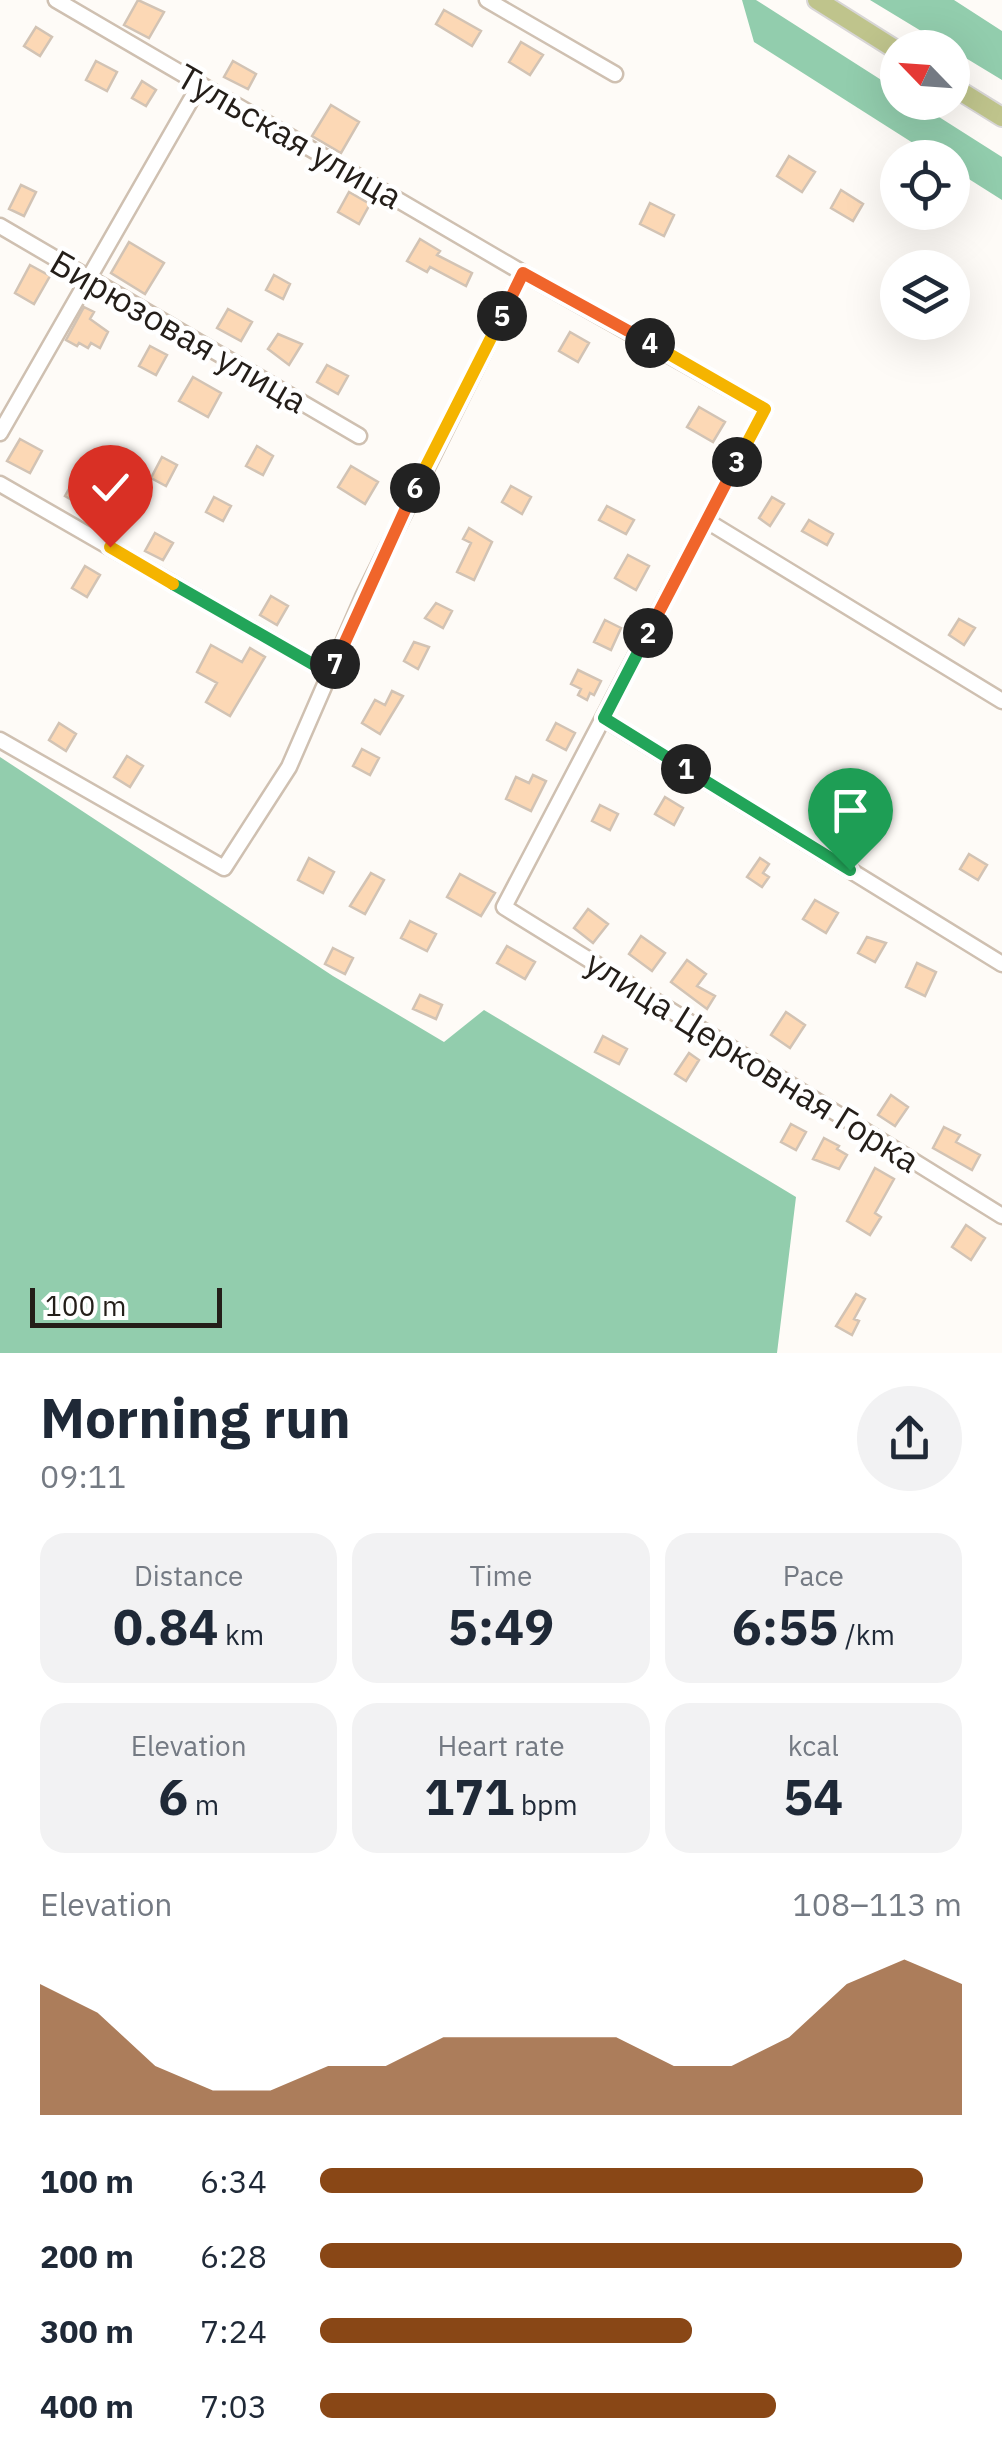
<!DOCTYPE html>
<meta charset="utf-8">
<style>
:root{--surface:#fff;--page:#f2f2f3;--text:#1f2937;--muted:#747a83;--accent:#894716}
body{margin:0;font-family:"IBM Plex Sans",sans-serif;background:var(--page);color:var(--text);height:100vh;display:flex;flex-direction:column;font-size:38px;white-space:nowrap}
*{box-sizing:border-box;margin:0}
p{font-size:32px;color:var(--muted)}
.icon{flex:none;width:55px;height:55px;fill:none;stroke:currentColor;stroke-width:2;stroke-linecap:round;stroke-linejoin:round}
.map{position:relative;height:1353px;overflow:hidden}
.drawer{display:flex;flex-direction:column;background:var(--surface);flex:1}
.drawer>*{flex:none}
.needle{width:65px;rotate:295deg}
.fabs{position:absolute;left:880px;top:30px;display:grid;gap:20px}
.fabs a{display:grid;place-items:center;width:90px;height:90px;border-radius:50%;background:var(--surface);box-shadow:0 10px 40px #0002;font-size:50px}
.scale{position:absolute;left:30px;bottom:25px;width:192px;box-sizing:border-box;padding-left:10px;border:5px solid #241e19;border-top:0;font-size:28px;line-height:35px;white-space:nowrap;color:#241e19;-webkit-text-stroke:8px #fff;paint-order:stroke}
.pin{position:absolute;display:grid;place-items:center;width:85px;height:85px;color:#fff;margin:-102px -42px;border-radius:50% 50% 50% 0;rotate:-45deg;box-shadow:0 0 10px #0007}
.pin .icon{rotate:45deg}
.km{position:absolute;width:50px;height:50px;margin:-25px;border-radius:50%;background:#222;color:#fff;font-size:28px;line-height:50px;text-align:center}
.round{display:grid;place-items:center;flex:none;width:105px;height:105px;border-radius:52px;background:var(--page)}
.head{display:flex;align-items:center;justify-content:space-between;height:170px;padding:0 40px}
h1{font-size:55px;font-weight:800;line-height:75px}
.figures{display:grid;grid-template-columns:repeat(3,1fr);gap:15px;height:170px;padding:10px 40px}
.figures div{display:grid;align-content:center;border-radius:25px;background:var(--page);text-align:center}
.figures b{font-size:50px;font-weight:800}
.figures small{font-size:28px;font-weight:400}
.figures p{font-size:28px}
.chart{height:280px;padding:20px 40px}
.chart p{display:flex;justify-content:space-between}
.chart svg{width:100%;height:180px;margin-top:10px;fill:var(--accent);opacity:.7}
ul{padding:0 40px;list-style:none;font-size:32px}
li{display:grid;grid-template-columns:160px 120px 1fr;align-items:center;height:75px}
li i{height:25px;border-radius:12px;background:var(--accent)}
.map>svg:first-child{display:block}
.forest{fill:#92cdad}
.building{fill:#fcd8b5;stroke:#d2c3b4;stroke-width:2.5}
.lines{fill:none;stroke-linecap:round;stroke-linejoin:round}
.minor-casing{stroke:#cfc0b1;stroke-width:19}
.major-casing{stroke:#d8d6d6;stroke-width:22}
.minor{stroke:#fff;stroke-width:14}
.major{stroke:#bfc48c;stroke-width:18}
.split-1-casing{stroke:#fff;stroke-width:20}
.split-2-casing{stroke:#fff;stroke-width:20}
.split-3-casing{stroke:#fff;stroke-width:20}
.split-4-casing{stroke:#fff;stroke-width:20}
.split-5-casing{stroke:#fff;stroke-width:20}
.split-6-casing{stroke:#fff;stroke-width:20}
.split-7-casing{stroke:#fff;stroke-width:20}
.split-8-casing{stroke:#fff;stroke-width:20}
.split-9-casing{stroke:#fff;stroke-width:20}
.split-1{stroke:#22a559;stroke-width:12}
.split-2{stroke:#22a559;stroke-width:12}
.split-3{stroke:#f0652b;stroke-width:12}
.split-4{stroke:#f5b400;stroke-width:12}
.split-5{stroke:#f0652b;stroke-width:12}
.split-6{stroke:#f5b400;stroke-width:12}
.split-7{stroke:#f0652b;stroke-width:12}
.split-8{stroke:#22a559;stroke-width:12}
.split-9{stroke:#f5b400;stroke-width:12}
.labels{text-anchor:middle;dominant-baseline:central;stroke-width:9;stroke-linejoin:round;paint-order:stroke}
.street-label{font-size:35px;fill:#241e19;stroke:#fff}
</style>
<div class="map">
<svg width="1002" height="1353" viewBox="0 0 1002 1353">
<rect width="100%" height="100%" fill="#fefbf7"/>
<path class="forest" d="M742 0H756L897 90 898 102 917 103 1002 157V200L953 169 952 158 935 157 754 42Z
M870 0H954L1002 31V80Z
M0 757 333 976 444 1042 484 1010 796 1197 777 1353H0Z"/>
<path class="building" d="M138 0 164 12 149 38 124 25Z
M444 10 481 31 472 46 436 24Z
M36 27 52 37 40 56 24 46Z
M521 42 543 55 530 75 509 62Z
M96 61 117 72 107 91 86 80Z
M233 61 256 74 248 89 224 77Z
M142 81 156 90 146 106 132 98Z
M331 105 359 122 341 153 312 136Z
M789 156 815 172 802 192 777 176Z
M21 185 36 192 24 216 9 209Z
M841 190 863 204 853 221 831 208Z
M349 192 370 204 359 224 338 212Z
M650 203 674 215 664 236 640 224Z
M420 239 440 251 437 255 472 273 466 286 430 267 427 272 407 261Z
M129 242 164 263 145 294 111 273Z
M30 265 50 276 34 304 15 293Z
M274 275 290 284 283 299 266 290Z
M84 307 94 312 90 319 108 332 100 348 91 343 88 348 79 343 77 346 66 340Z
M228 309 252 322 241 341 217 328Z
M570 332 589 343 578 362 559 351Z
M278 334 302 344 289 365 268 349Z
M150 346 167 355 156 375 139 366Z
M327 365 348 376 338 394 317 382Z
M193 377 221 393 208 417 179 401Z
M699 407 725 422 713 442 687 427Z
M20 439 42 451 30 473 7 461Z
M257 446 273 456 263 475 246 466Z
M162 457 177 465 166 486 151 478Z
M351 466 378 482 365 504 338 487Z
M74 480 95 492 86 508 65 496Z
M511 486 531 497 522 514 502 502Z
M214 497 231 506 223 521 206 512Z
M772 497 784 504 770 526 759 518Z
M607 506 634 520 626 534 599 520Z
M809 520 833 534 827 545 802 531Z
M469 528 492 542 474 580 457 572 471 543 463 539Z
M155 533 173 543 163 560 145 551Z
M628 555 649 566 636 590 615 578Z
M85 566 100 575 87 597 72 588Z
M271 596 288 606 277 625 260 615Z
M436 603 452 611 443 628 425 618Z
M959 619 975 628 964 645 949 635Z
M605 620 621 628 611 650 594 642Z
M414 642 429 647 418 669 404 661Z
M211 645 242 662 250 648 265 657 230 716 206 702 217 683 197 672Z
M578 670 601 681 594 695 590 693 587 700 578 695 581 689 571 684Z
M392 691 403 696 380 734 362 723 375 700 385 705Z
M59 723 76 734 66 751 49 740Z
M556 723 575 733 566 750 547 740Z
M362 749 379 758 370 775 353 766Z
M127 756 143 766 130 787 114 777Z
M533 775 546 781 531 811 506 799 516 777 529 783Z
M665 797 683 808 674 825 655 814Z
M600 805 618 814 610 830 592 821Z
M969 854 987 865 978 880 960 869Z
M309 858 334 872 323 893 298 880Z
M760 858 769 864 763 873 769 877 762 887 747 877Z
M371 873 384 880 365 914 350 906Z
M460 874 495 893 481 916 447 897Z
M815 900 838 913 826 933 803 919Z
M588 909 608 924 593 943 574 928Z
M410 921 436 934 427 951 401 938Z
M641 936 665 953 652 971 629 954Z
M867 937 886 943 875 962 858 953Z
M507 946 535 962 525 979 497 963Z
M333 948 353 958 345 974 325 964Z
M687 960 706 974 697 986 715 996 707 1009 671 982Z
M917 963 936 972 925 996 906 987Z
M420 995 442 1005 436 1019 413 1009Z
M786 1012 805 1025 790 1048 771 1035Z
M603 1036 627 1049 619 1064 595 1052Z
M689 1053 699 1060 686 1081 675 1074Z
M891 1095 908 1107 895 1126 878 1115Z
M791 1124 806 1132 796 1150 781 1142Z
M944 1127 960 1135 956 1142 980 1155 972 1170 933 1148Z
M824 1138 839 1146 837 1149 847 1155 839 1169 813 1159Z
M875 1168 894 1179 875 1213 881 1217 870 1235 847 1221Z
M966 1225 985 1238 971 1260 952 1247Z
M856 1294 865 1299 854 1319 859 1321 852 1335 836 1326Z"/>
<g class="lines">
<defs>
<path id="minor" d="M56 0 523 273 765 409 504 907 1002 1216
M487 0 615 74
M0 226 359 436
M0 433 200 84
M0 484 330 674
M707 521 1002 701
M603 718 1002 964
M0 740 224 868 289 767 363 597 523 273"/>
<path id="major" d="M817 0 898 51
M952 86 1002 117"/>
</defs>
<use href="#minor" class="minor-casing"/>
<use href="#major" class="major-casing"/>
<use href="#minor" class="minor"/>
<use href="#major" class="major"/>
</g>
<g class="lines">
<defs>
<path id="split-1" d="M686 769 850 870"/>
<path id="split-2" d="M648 633 604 718 686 769"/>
<path id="split-3" d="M648 633 737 462"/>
<path id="split-4" d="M650 343 765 409 737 462"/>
<path id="split-5" d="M502 316 523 273 650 343"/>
<path id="split-6" d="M415 488 502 316"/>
<path id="split-7" d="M335 664 415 488"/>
<path id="split-8" d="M173 584 330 674 335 664"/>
<path id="split-9" d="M110 547 173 584"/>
</defs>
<use href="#split-1" class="split-1-casing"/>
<use href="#split-2" class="split-2-casing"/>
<use href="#split-3" class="split-3-casing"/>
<use href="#split-4" class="split-4-casing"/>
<use href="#split-5" class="split-5-casing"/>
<use href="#split-6" class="split-6-casing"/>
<use href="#split-7" class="split-7-casing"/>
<use href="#split-8" class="split-8-casing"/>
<use href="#split-9" class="split-9-casing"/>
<use href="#split-1" class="split-1"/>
<use href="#split-2" class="split-2"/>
<use href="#split-3" class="split-3"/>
<use href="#split-4" class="split-4"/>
<use href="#split-5" class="split-5"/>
<use href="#split-6" class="split-6"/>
<use href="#split-7" class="split-7"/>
<use href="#split-8" class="split-8"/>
<use href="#split-9" class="split-9"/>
</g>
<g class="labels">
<g class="street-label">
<text transform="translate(290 136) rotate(30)">Тульская улица</text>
<text transform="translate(179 331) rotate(30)">Бирюзовая улица</text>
<text transform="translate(753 1061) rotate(32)">улица Церковная Горка</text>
</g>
</g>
</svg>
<div class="fabs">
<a><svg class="needle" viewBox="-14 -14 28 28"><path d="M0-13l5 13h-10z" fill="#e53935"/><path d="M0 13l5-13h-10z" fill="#747a83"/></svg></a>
<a><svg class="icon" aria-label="locate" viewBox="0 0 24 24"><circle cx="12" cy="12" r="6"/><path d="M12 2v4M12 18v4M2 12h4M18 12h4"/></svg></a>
<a><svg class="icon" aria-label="layers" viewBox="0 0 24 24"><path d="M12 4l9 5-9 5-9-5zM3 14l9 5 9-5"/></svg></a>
</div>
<div class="scale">100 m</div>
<div class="pin" style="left:850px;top:870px;background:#1e9e55"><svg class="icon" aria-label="arrive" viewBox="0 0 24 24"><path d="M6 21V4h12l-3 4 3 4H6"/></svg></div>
<div class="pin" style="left:110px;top:547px;background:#d93025"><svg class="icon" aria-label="check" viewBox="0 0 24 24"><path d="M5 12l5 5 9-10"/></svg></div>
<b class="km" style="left:686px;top:769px">1</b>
<b class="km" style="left:648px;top:633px">2</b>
<b class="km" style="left:737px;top:462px">3</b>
<b class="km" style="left:650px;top:343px">4</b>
<b class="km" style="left:502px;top:316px">5</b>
<b class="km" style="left:415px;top:488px">6</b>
<b class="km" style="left:335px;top:664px">7</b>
</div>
<section class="drawer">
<div class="head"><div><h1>Morning run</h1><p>09:11</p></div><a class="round"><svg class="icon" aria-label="share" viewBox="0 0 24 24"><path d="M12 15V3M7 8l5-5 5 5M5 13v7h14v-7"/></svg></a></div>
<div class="figures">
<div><p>Distance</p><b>0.84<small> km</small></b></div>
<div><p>Time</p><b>5:49</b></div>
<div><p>Pace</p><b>6:55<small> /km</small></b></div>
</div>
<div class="figures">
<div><p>Elevation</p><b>6<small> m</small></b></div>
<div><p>Heart rate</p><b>171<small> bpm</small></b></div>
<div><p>kcal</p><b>54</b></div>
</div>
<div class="chart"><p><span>Elevation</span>108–113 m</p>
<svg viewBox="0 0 160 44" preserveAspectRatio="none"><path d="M0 44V12L10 19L20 32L30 38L40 38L50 32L60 32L70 25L80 25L90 25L100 25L110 32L120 32L130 25L140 12L150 6L160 12V44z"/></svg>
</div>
<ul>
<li><b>100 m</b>6:34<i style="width:94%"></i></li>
<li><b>200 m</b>6:28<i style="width:100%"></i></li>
<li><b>300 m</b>7:24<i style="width:58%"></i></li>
<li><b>400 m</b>7:03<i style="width:71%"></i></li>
</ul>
</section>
